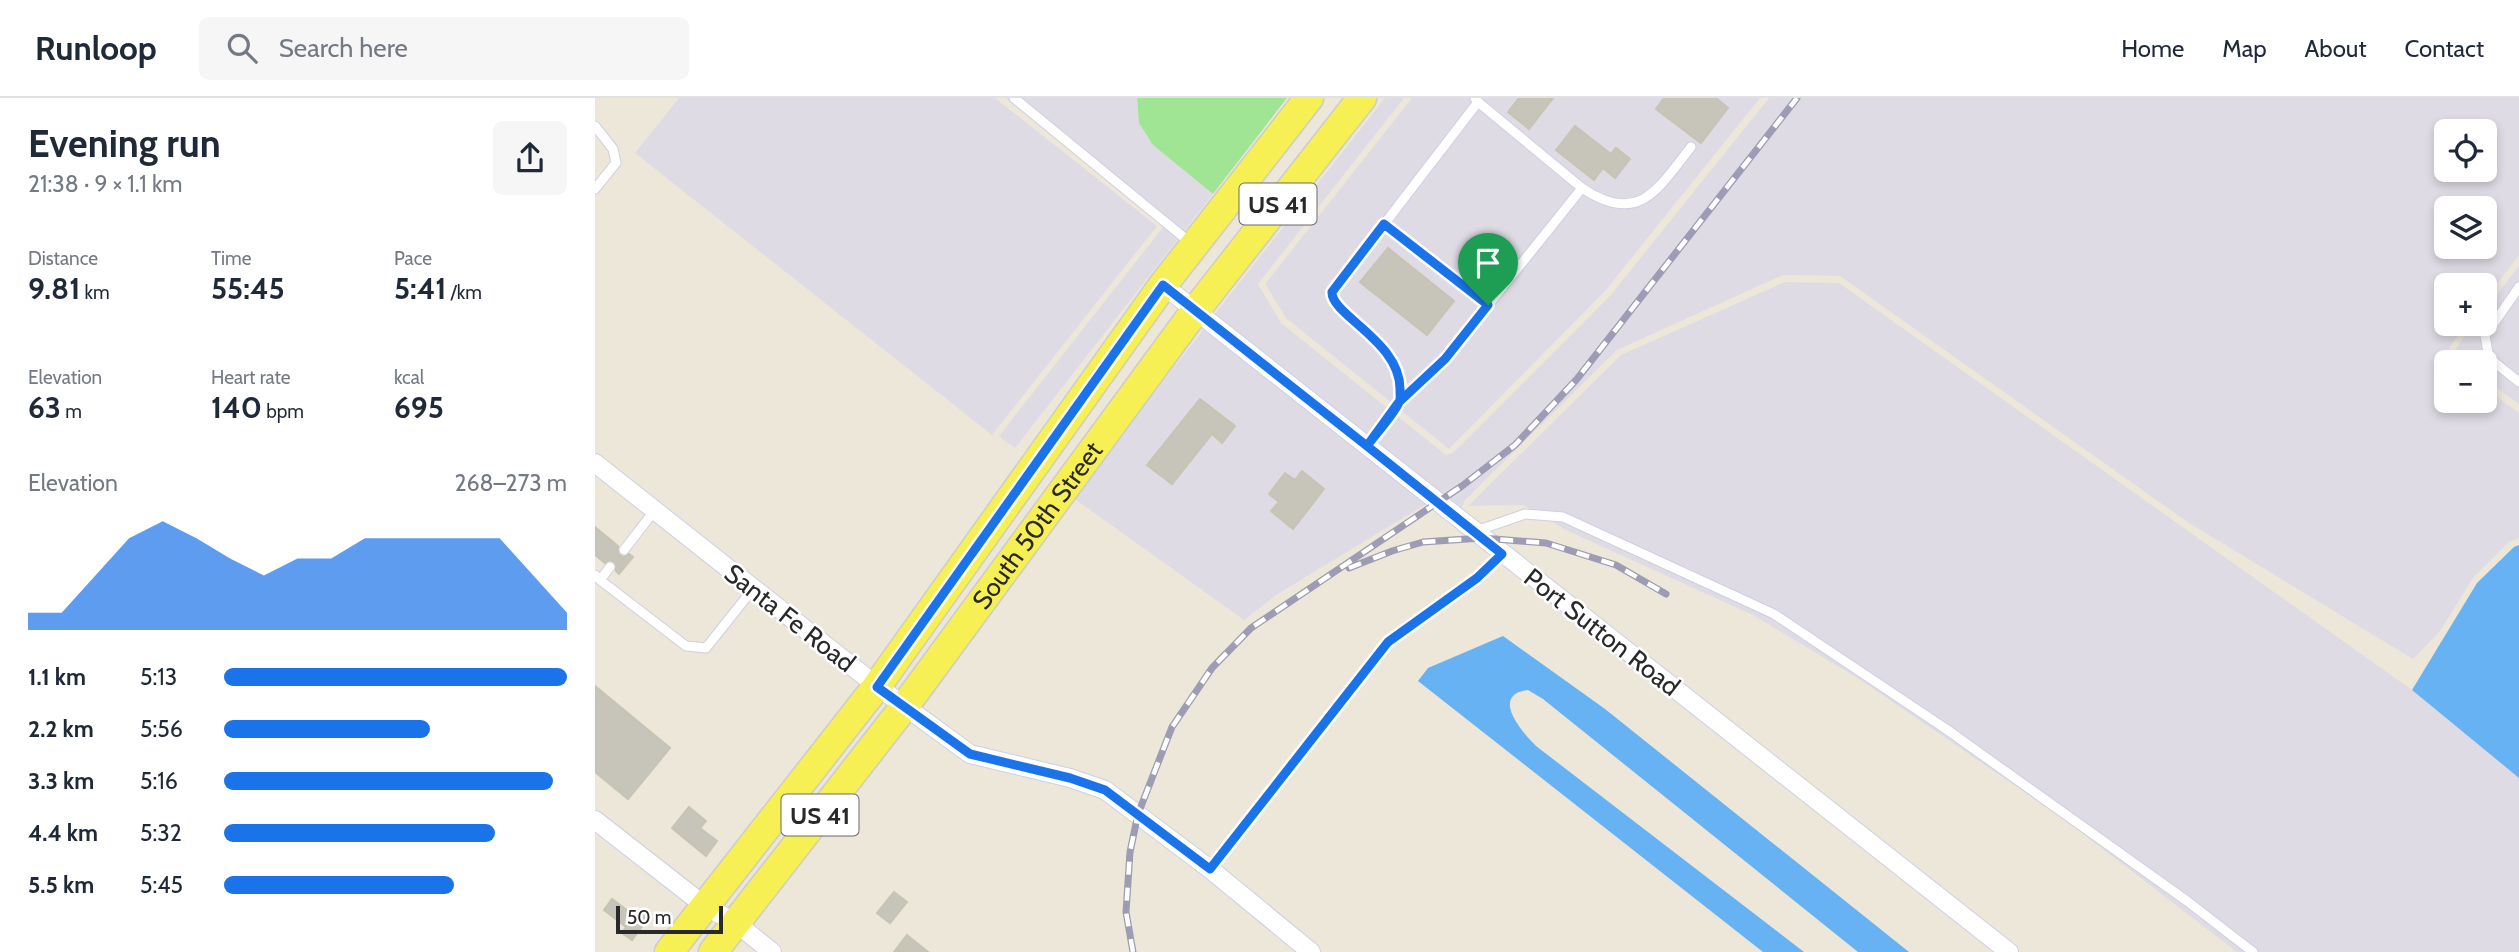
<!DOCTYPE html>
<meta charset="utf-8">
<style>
:root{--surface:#fff;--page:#f6f6f7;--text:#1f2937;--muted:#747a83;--line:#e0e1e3;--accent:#1a73e8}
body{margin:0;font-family:Cabin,sans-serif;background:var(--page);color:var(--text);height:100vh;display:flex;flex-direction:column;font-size:26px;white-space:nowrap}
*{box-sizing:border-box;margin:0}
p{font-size:23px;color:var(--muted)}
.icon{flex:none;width:38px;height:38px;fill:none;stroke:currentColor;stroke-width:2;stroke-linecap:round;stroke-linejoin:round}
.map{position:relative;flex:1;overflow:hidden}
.drawer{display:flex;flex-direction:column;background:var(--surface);width:595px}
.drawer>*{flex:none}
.controls{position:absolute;left:1839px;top:21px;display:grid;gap:14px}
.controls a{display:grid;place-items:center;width:63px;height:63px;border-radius:10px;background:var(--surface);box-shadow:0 4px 10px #0003;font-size:35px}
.scale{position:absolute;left:21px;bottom:18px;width:107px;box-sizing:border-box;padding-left:7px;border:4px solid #292929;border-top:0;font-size:19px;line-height:24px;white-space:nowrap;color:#292929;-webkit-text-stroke:5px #fff;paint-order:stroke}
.pin{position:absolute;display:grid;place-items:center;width:60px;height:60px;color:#fff;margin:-72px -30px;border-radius:50% 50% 50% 0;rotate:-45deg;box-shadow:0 0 7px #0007}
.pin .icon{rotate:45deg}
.round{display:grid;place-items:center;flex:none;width:74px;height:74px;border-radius:10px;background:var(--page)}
.head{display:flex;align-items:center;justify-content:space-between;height:119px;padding:0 28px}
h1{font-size:38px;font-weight:800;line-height:52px}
.metrics{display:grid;grid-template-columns:repeat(3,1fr);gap:10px;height:119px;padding:7px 28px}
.metrics div{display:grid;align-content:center}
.metrics b{font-size:30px;font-weight:800}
.metrics small{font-size:19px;font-weight:400}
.metrics p{font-size:19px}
.chart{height:196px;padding:14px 28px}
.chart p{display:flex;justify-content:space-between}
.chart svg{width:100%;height:126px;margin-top:7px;fill:var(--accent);opacity:.7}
ul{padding:0 28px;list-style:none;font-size:23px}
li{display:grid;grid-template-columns:112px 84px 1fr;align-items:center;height:52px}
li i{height:18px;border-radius:9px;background:var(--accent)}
header{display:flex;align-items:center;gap:42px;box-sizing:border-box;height:98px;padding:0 35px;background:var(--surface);border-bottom:2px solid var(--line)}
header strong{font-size:33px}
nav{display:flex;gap:38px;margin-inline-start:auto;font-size:24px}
.search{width:490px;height:63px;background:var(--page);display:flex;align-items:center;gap:18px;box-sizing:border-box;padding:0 24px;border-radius:10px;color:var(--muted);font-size:26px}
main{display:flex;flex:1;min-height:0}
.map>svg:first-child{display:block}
.industrial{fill:#dfdbe4;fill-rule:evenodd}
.green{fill:#9fe593}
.water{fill:#67b2f3}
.building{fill:#c7c4b9;stroke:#c7c4b3;stroke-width:2}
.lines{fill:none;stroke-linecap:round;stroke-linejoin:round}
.lane-casing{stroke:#cfcfe2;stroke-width:11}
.street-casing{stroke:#cfcfe2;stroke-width:20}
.primary-casing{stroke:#ccc;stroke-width:31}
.lane{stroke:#fff;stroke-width:9}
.street{stroke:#fff;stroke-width:18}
.primary{stroke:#f6f054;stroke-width:28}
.rail-casing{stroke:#9d9cb4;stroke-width:7}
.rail{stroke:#fff;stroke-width:4.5;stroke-dasharray:13;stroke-linecap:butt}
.route-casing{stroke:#fff;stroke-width:14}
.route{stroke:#1a73e8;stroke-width:9}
.labels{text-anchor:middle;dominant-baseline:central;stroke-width:5;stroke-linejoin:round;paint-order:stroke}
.shield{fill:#fff;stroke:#696969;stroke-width:2}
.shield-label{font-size:24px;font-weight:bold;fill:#292929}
.street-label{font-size:26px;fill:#292929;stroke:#fff}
</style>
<header>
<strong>Runloop</strong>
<div class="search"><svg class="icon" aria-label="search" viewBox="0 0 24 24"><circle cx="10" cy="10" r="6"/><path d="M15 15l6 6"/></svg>Search here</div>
<nav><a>Home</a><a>Map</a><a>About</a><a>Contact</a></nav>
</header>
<main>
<section class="drawer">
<div class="head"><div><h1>Evening run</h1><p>21:38 · 9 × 1.1 km</p></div><a class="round"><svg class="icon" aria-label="share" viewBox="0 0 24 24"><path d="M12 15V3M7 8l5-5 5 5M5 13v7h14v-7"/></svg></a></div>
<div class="metrics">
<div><p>Distance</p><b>9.81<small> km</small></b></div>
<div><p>Time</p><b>55:45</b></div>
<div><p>Pace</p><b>5:41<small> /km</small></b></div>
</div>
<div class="metrics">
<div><p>Elevation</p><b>63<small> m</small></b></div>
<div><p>Heart rate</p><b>140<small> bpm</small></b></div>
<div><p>kcal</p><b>695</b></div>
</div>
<div class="chart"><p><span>Elevation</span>268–273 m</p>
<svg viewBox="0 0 160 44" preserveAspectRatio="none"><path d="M0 44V38L10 38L20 25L30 12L40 6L50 12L60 19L70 25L80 19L90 19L100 12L110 12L120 12L130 12L140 12L150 25L160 38V44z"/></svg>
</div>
<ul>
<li><b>1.1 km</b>5:13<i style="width:100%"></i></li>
<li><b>2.2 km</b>5:56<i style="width:60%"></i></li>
<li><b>3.3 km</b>5:16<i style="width:96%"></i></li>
<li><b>4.4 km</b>5:32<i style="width:79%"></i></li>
<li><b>5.5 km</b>5:45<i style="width:67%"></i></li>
</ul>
</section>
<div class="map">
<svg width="1924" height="854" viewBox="0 0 1924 854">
<rect width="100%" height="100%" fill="#ece7d9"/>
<path class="industrial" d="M84 0H400L562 128 397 337 40 55Z
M411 0H542L544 25 558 47 618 96 420 350 404 338 569 128 566 123Z
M790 0H809L663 186 686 225 851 357 858 355 1015 198 1174 0H1924V157L1890 202V187H1852V226H1871L1850 256 1856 264H1852V303H1890V290L1924 315V440L1914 444 1878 480 1845 533 1818 561 1594 425 1245 178 1188 177 1022 252 869 403 867 410 619 217ZM1852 33H1890V72H1852ZM1852 110H1890V149H1852Z
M817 0H1165L1010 193 854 351 691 220 670 186Z
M1924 168V306L1890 281V264H1868L1857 256 1879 226H1890V212Z
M1190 184 1244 185 1817 592 1924 680V854H1642L1469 721 1264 581 1158 517 971 432 928 407 873 408 1026 257Z
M609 231 831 406 681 497 649 522 477 399Z"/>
<path class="green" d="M542 0H692L618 96 558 47 544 25Z"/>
<path class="water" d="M1924 447V680L1817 592 1882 485 1919 449Z
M908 538 1010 611 1314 854H1263L948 601 933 592C894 597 928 635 941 648L1209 854H1168L823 583 833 570Z"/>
<path class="building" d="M924 0H958L934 31 913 14Z
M1069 0H1121L1133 10 1106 45 1061 11Z
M980 28 1016 56 1021 50 1035 61 1020 80 1008 70 999 82 961 52Z
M793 150 859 203 832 237 765 184Z
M605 301 640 328 627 345 617 336 577 386 552 367Z
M707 373 729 391 698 431 676 413 684 404 674 396 690 375 700 382Z
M0 429 23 448 24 457 29 459 34 456 38 459 24 476 21 473 20 464 15 462 10 465 0 457Z
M0 588 75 650 33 701 0 674Z
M94 709 111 723 105 730 122 743 111 758 77 730Z
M299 794 312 804 295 825 282 815Z
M17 801 40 818 44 812 54 819 37 842 27 835 31 829 9 812Z
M312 837 333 854H299Z"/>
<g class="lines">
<defs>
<path id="lane" d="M419 0 597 146
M0 28 18 51 21 65 0 91
M987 90C1044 128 1062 92 1096 49
M789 126 893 207
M1924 189 1890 238 1894 260 1924 284
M804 304 850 261 987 90 883 4
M772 348C779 338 801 314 804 304 806 301 805 297 805 293 807 244 737 217 737 194L883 4 880 0
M881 433 930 416 968 419 1179 516 1351 631 1592 803 1658 854
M29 452 60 412
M0 477 5 482 15 469
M5 482 91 548 111 550 158 491
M615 771 793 545 882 480 907 455"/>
<path id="street" d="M568 187 1414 854
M0 365 282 588 375 656 475 680 510 692 615 771 716 854
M0 722 110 808 141 825 177 854"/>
<g id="primary">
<path d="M74 854 282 588 568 187 714 0"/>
<path id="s1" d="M118 854 309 609 600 213 767 0"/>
</g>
</defs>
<use href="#lane" class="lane-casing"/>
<use href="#street" class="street-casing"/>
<use href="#primary" class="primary-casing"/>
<use href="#lane" class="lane"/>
<use href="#street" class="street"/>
<use href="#primary" class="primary"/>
<defs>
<path id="rail" d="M754 470 797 453 828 444 887 440 951 445 1021 467 1071 496
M538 854 531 814 535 754 543 716 577 629 617 570 656 530 867 388 920 347 982 281 1202 0"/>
</defs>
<use href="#rail" class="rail-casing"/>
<use href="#rail" class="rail"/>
</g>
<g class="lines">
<defs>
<path id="route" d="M893 207 850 261 804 304 772 348 568 187 282 589 375 656 475 680 510 692 615 771 793 544 882 480 907 456 772 348C779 338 801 314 804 304 806 301 805 297 805 293 807 244 736 217 737 194L789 126 893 207"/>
</defs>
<use href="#route" class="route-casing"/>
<use href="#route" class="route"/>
</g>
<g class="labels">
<g class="shield">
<rect x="644.5" y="85.5" width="77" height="41" rx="5"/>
<rect x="186.5" y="696.5" width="77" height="41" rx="5"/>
</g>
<g class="shield-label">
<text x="683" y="106">US 41</text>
<text x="225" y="717">US 41</text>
</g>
<g class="street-label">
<text stroke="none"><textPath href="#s1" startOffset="536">South 50th Street</textPath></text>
<text transform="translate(195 520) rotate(38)">Santa Fe Road</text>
<text transform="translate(1007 534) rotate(38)">Port Sutton Road</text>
</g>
</g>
</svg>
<div class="controls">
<a><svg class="icon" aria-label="locate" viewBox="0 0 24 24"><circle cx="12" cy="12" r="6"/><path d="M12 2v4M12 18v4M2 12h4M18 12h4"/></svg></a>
<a><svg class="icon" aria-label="layers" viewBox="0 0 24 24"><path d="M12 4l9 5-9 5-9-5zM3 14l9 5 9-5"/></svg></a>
<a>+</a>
<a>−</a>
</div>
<div class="scale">50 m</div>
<div class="pin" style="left:893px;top:207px;background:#1e9e55"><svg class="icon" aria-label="arrive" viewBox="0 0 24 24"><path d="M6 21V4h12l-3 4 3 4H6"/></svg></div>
</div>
</main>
